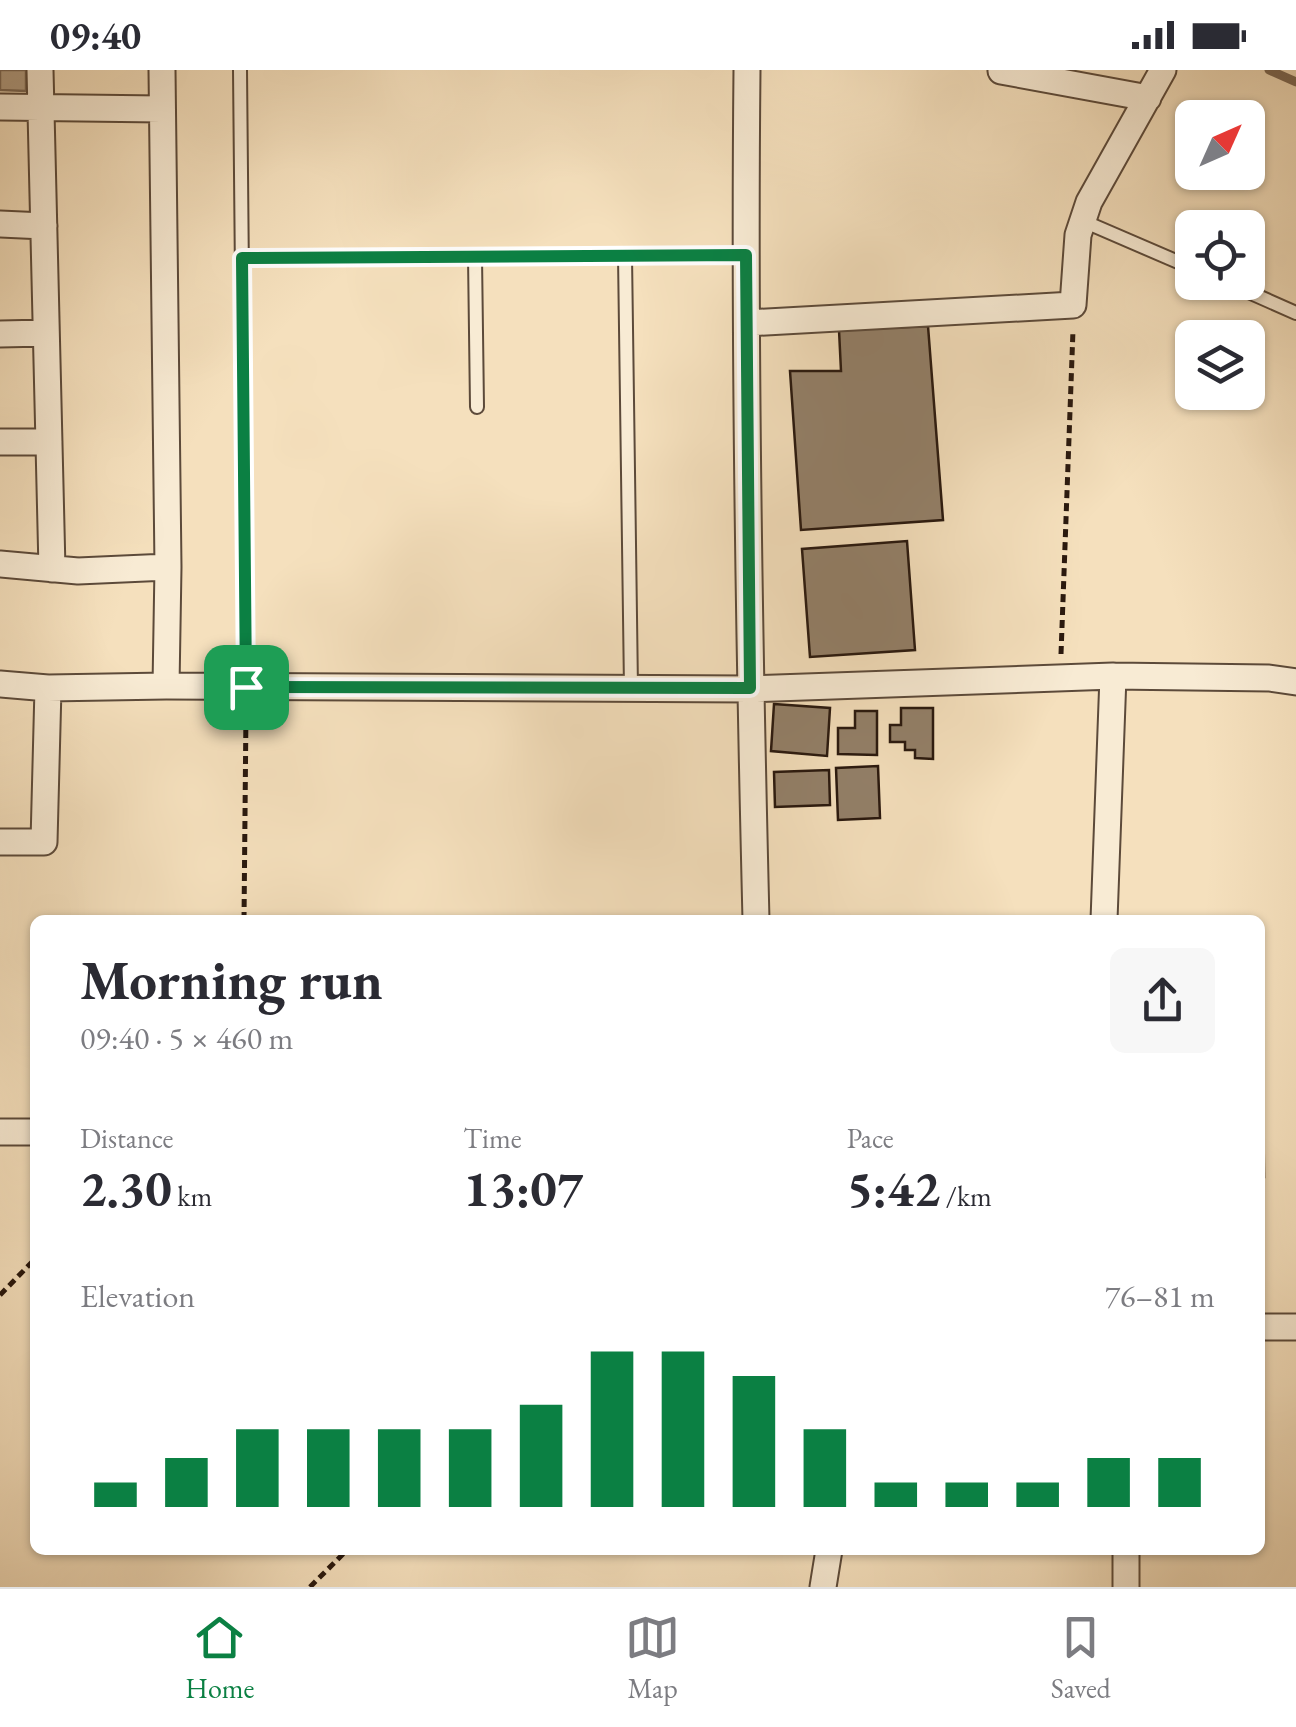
<!DOCTYPE html>
<meta charset="utf-8">
<style>
:root{--surface:#fff;--page:#f7f7f7;--text:#2b2b33;--muted:#7c7c81;--line:#e1e1e2;--accent:#0b8043}
body{margin:0;font-family:"EB Garamond",serif;background:var(--page);color:var(--text);height:100vh;display:flex;flex-direction:column;font-size:38px;white-space:nowrap}
*{box-sizing:border-box;margin:0}
p{font-size:32px;color:var(--muted)}
.icon{flex:none;width:55px;height:55px;fill:none;stroke:currentColor;stroke-width:2;stroke-linecap:round;stroke-linejoin:round}
.map{position:relative;flex:1;overflow:hidden}
.panel{position:absolute;left:30px;top:845px;width:1235px;height:640px;display:flex;flex-direction:column;background:var(--surface);border-radius:15px;box-shadow:0 2px 8px #0004}
.panel>*{flex:none}
.needle{width:65px;rotate:45deg}
.controls{position:absolute;left:1175px;top:30px;display:grid;gap:20px}
.controls a{display:grid;place-items:center;width:90px;height:90px;border-radius:15px;background:var(--surface);box-shadow:0 2px 8px #0004;font-size:50px}
.pin{position:absolute;display:grid;place-items:center;width:85px;height:85px;color:#fff;margin:-42px;border-radius:20px;box-shadow:0 5px 15px #0006}
.round{display:grid;place-items:center;flex:none;width:105px;height:105px;border-radius:15px;background:var(--page)}
.summary{display:flex;align-items:center;justify-content:space-between;height:170px;padding:0 50px}
h1{font-size:55px;font-weight:700;line-height:75px}
.figures{display:grid;grid-template-columns:repeat(3,1fr);gap:15px;height:170px;padding:10px 50px}
.figures div{display:grid;align-content:center}
.figures b{font-size:50px;font-weight:700}
.figures small{font-size:28px;font-weight:400}
.figures p{font-size:28px}
.chart{height:280px;padding:20px 50px}
.chart p{display:flex;justify-content:space-between}
.chart svg{width:100%;height:180px;margin-top:10px;stroke:var(--accent);stroke-width:6}
.status{display:flex;justify-content:space-between;align-items:center;height:70px;padding:0 50px;background:var(--surface);direction:ltr}
.status svg{height:28px;fill:currentColor}
.tab-bar{display:flex;justify-content:space-around;align-items:center;height:140px;border-top:2px solid var(--line);background:var(--surface);font-size:28px;color:var(--muted)}
.tab-bar a{display:grid;justify-items:center;gap:5px}
.tab-bar .selected{color:var(--accent)}
.map>svg:first-child{display:block}
.water{fill:#b09c82;stroke:#7a6754;stroke-width:2.5}
.lines{fill:none;stroke-linecap:round;stroke-linejoin:round}
.stream{stroke:#7a6754;stroke-width:9}
.building{fill:#938069;stroke:#29180e;stroke-width:2.5}
.service-casing{stroke:#5c4a3a;stroke-width:16}
.minor-casing{stroke:#5c4a3a;stroke-width:29}
.path{stroke:#29180e;stroke-width:5;stroke-dasharray:8 5;stroke-linecap:butt}
.service{stroke:#f8ebd4;stroke-width:12}
.minor{stroke:#f8ebd4;stroke-width:25}
.route-casing{stroke:#fff;stroke-width:20}
.route{stroke:#0b8043;stroke-width:12}
</style>
<div class="status"><b>09:40</b><svg viewBox="0 0 49 12"><path d="M0 12V9h3v3zM5 12V6h3v6zM10 12V3h3v9zM15 12V0h3v12zM26 1h20v11H26zM47 4h2v5h-2z"/></svg></div>
<div class="map">
<svg width="1296" height="1517" viewBox="0 0 1296 1517">
<rect width="100%" height="100%" fill="#f5e0bd"/>
<filter id="stains"><feTurbulence type="fractalNoise" baseFrequency=".002" numOctaves="4"/><feColorMatrix values="0 0 0 0 .2 0 0 0 0 .09 0 0 0 0 .02 0 0 0 .5 -.17"/></filter>
<radialGradient id="worn" r=".72"><stop offset=".6" stop-color="#630" stop-opacity="0"/><stop offset="1" stop-color="#630" stop-opacity=".3"/></radialGradient>
<path class="water" d="M0 0H26V21L0 20Z"/>
<g class="lines">
<path class="stream" d="M1269 0 1296 12"/>
</g>
<path class="building" d="M928 256 943 450 801 460 790 301H841L839 260Z
M907 471 915 580 810 587 802 479Z
M774 634 830 638 827 686 771 681Z
M901 638H933V689L915 688V680H905V672H890V655H901Z
M855 641H877V685L838 684V658H855Z
M878 696 880 748 838 750 836 698Z
M829 700 830 735 775 737 774 702Z
M1260 1006H1263L1264 1107H1260Z"/>
<g class="lines">
<defs>
<path id="service" d="M240 0 246 617
M1083 151 1192 198
M625 186 631 618
M475 187 477 337
M242 189 746 185
M1226 212 1296 243"/>
<path id="minor" d="M40 0 52 499
M162 0 168 497 166 616
M747 0C744 283 749 567 756 850
M1001 1 1148 28
M0 37 161 39
M0 154 44 156
M747 253 1073 235 1078 165 1089 132 1163 0
M0 264 46 263
M0 372H49
M0 494 78 501 168 497
M0 614 48 618 166 616 750 619 1113 606 1269 608 1296 612
M0 772H44L48 618
M1104 850 1113 606
M0 1062H35
M1260 1257H1296
M1126 1480V1517
M823 1517 829 1480"/>
</defs>
<use href="#service" class="service-casing"/>
<use href="#minor" class="minor-casing"/>
<path class="path" d="M1061 584 1073 260
M244 850 246 640
M0 1225 35 1189
M310 1517 347 1480"/>
<use href="#service" class="service"/>
<use href="#minor" class="minor"/>
</g>
<g class="lines">
<defs>
<path id="route" d="M746 185 750 618 246 617 242 188Z"/>
</defs>
<use href="#route" class="route-casing"/>
<use href="#route" class="route"/>
</g>
<rect width="100%" height="100%" filter="url(#stains)"/>
<rect width="100%" height="100%" fill="url(#worn)"/>
</svg>
<div class="controls">
<a><svg class="needle" viewBox="-14 -14 28 28"><path d="M0-13l5 13h-10z" fill="#e53935"/><path d="M0 13l5-13h-10z" fill="#7c7c81"/></svg></a>
<a><svg class="icon" aria-label="locate" viewBox="0 0 24 24"><circle cx="12" cy="12" r="6"/><path d="M12 2v4M12 18v4M2 12h4M18 12h4"/></svg></a>
<a><svg class="icon" aria-label="layers" viewBox="0 0 24 24"><path d="M12 4l9 5-9 5-9-5zM3 14l9 5 9-5"/></svg></a>
</div>
<div class="pin" style="left:246px;top:617px;background:#1e9e55"><svg class="icon" aria-label="arrive" viewBox="0 0 24 24"><path d="M6 21V4h12l-3 4 3 4H6"/></svg></div>
<section class="panel">
<div class="summary"><div><h1>Morning run</h1><p>09:40 · 5 × 460 m</p></div><a class="round"><svg class="icon" aria-label="share" viewBox="0 0 24 24"><path d="M12 15V3M7 8l5-5 5 5M5 13v7h14v-7"/></svg></a></div>
<div class="figures">
<div><p>Distance</p><b>2.30<small> km</small></b></div>
<div><p>Time</p><b>13:07</b></div>
<div><p>Pace</p><b>5:42<small> /km</small></b></div>
</div>
<div class="chart"><p><span>Elevation</span>76–81 m</p>
<svg viewBox="0 0 160 44" preserveAspectRatio="none"><path d="M5 44V38M15 44V32M25 44V25M35 44V25M45 44V25M55 44V25M65 44V19M75 44V6M85 44V6M95 44V12M105 44V25M115 44V38M125 44V38M135 44V38M145 44V32M155 44V32"/></svg>
</div>
</section>
</div>
<nav class="tab-bar">
<a class="selected"><svg class="icon" aria-label="home" viewBox="0 0 24 24"><path d="M3 11l9-7 9 7M6 9v11h12V9"/></svg>Home</a>
<a><svg class="icon" aria-label="map" viewBox="0 0 24 24"><path d="M3 6l6-2 6 2 6-2v14l-6 2-6-2-6 2zM9 4v14M15 6v14"/></svg>Map</a>
<a><svg class="icon" aria-label="saved" viewBox="0 0 24 24"><path d="M7 4h10v16l-5-4-5 4z"/></svg>Saved</a>
</nav>
